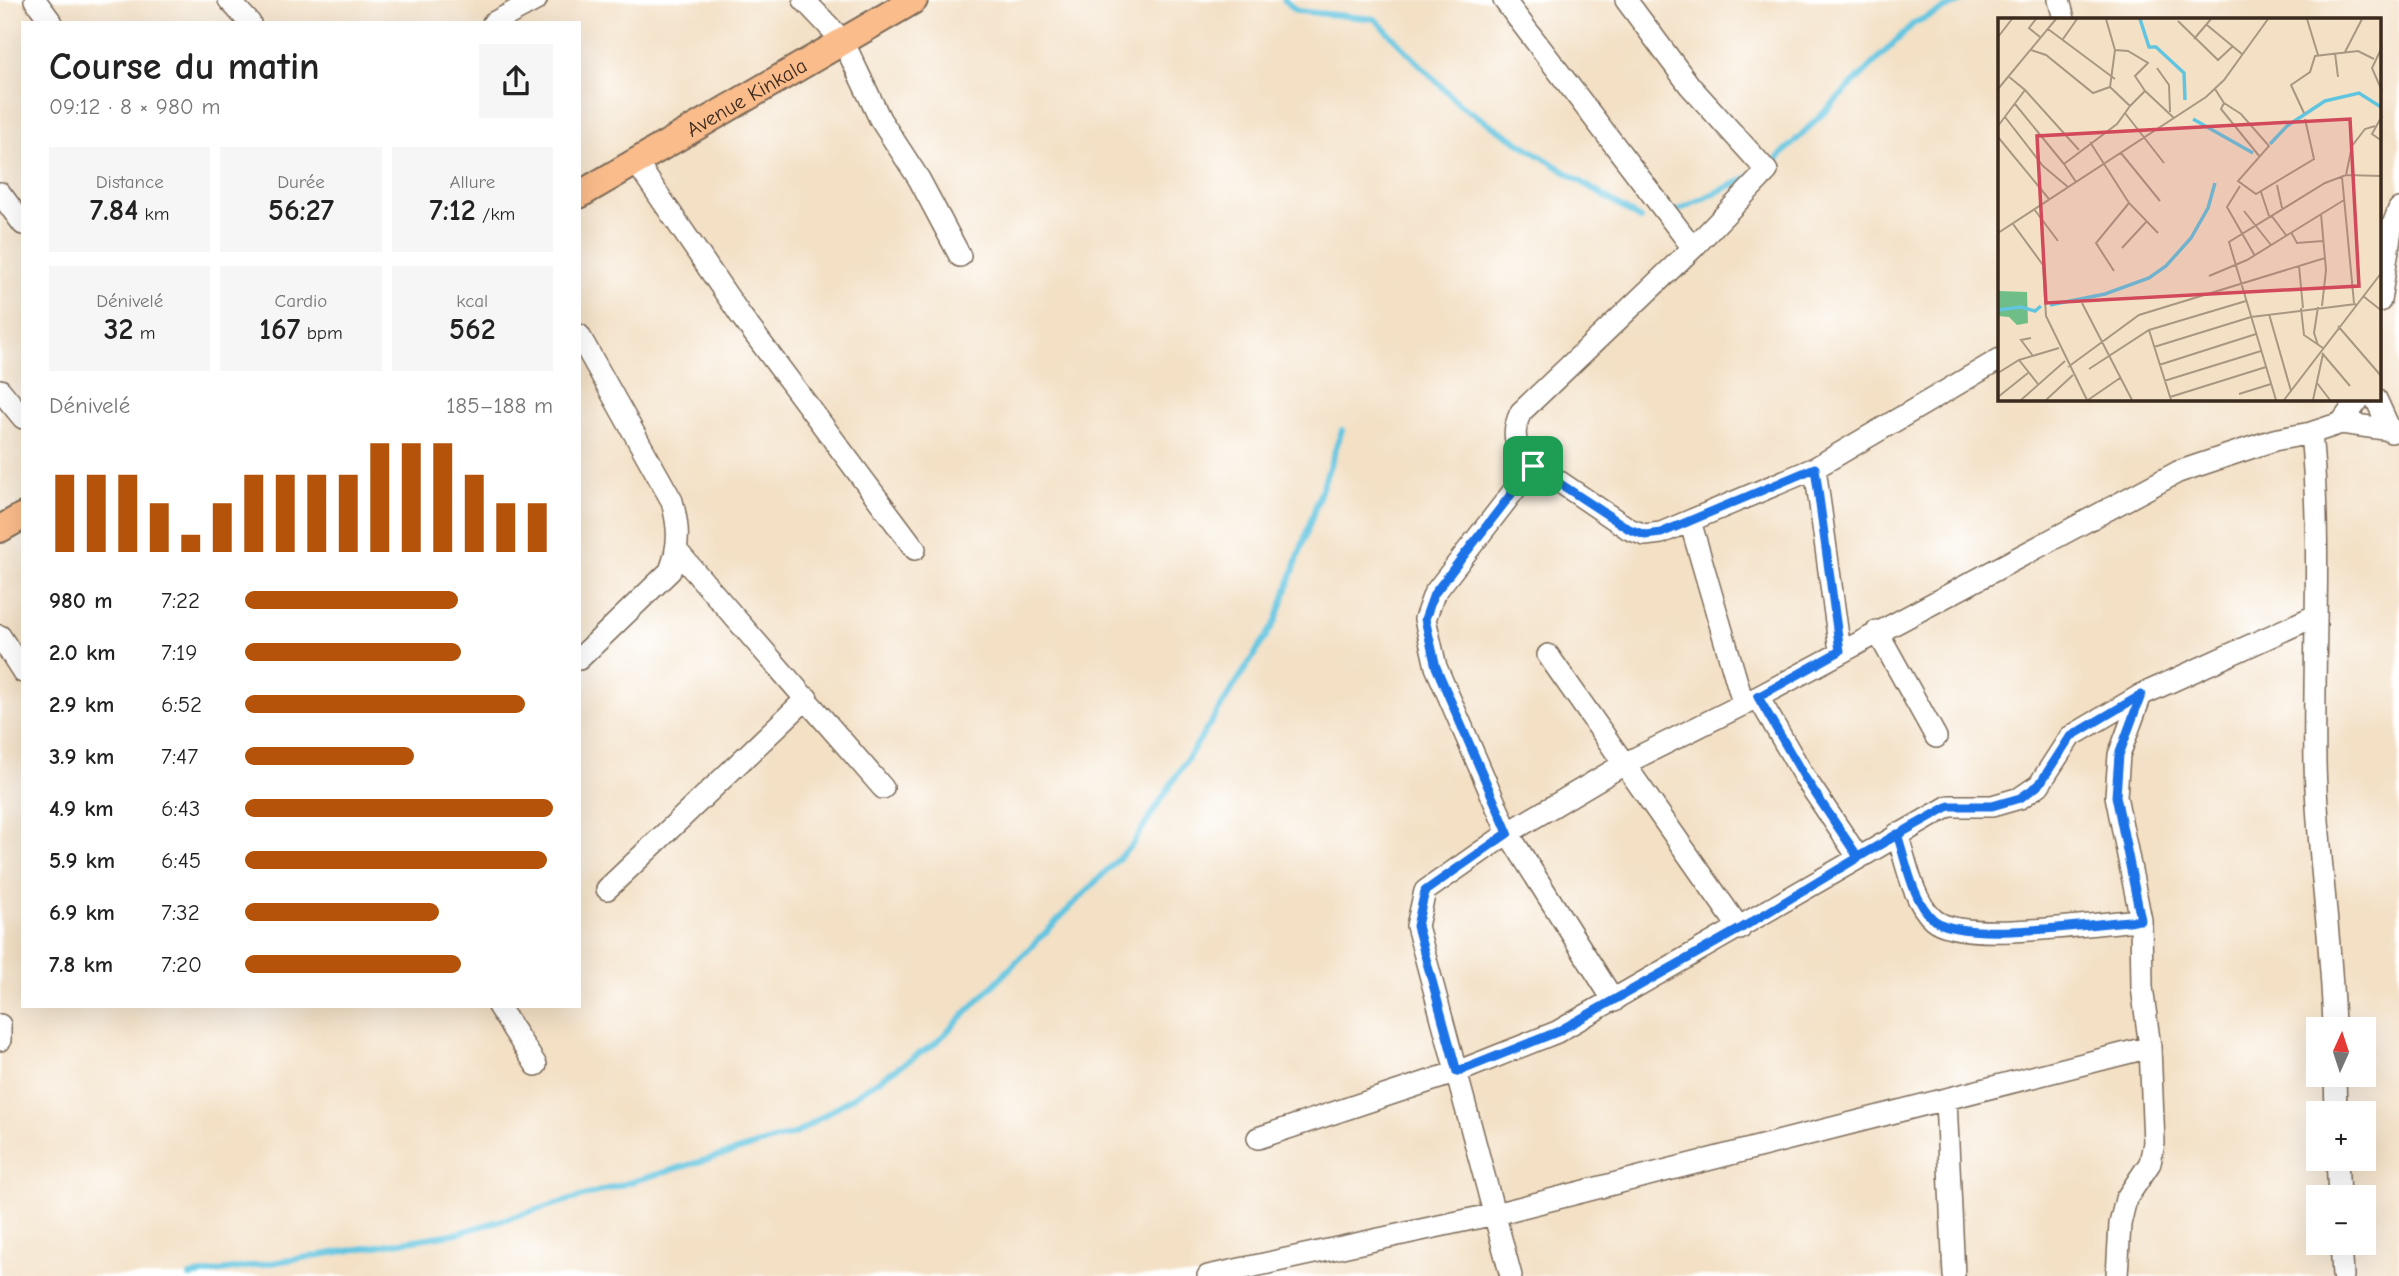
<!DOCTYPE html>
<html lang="fr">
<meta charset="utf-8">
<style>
:root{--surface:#fff;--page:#f6f6f6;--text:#222;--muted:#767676;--accent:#b45309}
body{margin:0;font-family:"Comic Neue",sans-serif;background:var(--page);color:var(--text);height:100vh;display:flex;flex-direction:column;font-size:26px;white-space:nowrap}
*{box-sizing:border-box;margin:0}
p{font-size:23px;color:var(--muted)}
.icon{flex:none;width:38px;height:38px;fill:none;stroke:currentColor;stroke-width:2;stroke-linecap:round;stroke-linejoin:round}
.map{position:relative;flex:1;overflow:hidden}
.sheet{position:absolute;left:21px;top:21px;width:560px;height:987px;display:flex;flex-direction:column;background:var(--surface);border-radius:0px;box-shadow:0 7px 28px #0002}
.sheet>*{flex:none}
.needle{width:46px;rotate:3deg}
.controls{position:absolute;left:2306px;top:1017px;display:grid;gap:14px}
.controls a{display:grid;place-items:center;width:70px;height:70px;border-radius:0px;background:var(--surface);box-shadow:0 7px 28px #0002;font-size:35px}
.pin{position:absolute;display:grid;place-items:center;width:60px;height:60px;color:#fff;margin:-30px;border-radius:14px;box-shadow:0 4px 10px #0006}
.round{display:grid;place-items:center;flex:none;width:74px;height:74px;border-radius:0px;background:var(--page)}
.summary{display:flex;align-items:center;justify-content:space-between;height:119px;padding:0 28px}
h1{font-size:38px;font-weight:600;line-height:52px}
.metrics{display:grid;grid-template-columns:repeat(3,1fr);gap:10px;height:119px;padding:7px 28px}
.metrics div{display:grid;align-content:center;border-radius:0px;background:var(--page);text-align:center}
.metrics b{font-size:30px;font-weight:600}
.metrics small{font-size:19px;font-weight:400}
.metrics p{font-size:19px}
.chart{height:196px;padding:14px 28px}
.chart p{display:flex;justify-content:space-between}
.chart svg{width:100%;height:126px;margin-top:7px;stroke:var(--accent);stroke-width:6}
ul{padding:0 28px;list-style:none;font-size:23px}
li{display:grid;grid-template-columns:112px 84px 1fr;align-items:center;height:52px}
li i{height:18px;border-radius:9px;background:var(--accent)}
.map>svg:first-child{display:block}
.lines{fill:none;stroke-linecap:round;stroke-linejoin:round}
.stream{stroke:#62c5e0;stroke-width:6}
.minor-casing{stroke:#7b6a58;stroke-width:24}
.major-casing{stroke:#7b6a58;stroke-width:30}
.minor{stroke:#fff;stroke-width:21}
.major{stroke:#fabc8b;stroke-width:26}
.route-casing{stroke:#fff;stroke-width:14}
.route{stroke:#1a73e8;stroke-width:9}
.labels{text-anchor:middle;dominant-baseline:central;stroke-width:7;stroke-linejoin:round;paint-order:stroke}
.street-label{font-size:21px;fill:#3b2a1e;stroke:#fff}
.inset-river{fill:none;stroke:#62c5e0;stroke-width:3.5}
.inset-road{fill:none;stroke:#a99782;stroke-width:2}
.view{fill:#d1495b;fill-opacity:0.15;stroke:#d1495b;stroke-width:3.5}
.inset-edge{fill:none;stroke:#3b2a1e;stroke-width:3.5}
</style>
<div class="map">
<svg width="2399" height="1276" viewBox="0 0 2399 1276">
<rect width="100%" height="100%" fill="#fff"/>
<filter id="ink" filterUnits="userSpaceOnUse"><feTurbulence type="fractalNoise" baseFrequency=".0143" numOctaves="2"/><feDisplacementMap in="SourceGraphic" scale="14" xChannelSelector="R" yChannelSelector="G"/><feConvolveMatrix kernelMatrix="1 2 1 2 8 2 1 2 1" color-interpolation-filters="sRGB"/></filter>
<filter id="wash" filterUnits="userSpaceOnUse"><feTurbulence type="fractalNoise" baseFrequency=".00686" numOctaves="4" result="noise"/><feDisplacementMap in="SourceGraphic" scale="28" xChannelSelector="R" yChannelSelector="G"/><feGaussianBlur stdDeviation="1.57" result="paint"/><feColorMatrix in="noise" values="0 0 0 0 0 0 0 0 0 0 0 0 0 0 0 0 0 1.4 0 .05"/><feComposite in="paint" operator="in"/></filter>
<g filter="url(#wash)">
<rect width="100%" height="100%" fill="#f3e0c5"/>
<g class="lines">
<path class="stream" d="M1284 0 1297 11 1375 19 1460 105 1640 219
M1772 164 1914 23 1964 0
M1674 212 1751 176
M190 1276 458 1233 797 1133 936 1043 1132 845 1276 621 1342 430"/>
</g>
</g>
<g filter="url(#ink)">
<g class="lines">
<defs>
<path id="minor" d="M35 0 52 23
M229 0 250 23
M804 0 843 41 880 119 919 179 960 256
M1504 0 1693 248
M1626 0 1690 86 1767 171 1693 248 1521 412C1513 428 1514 438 1520 455L1629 529 1645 535 1661 533 1815 468 2000 359
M2059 0 2064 19
M493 23 536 0
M636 162 741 316 915 549
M0 193 23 224
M2380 301 2391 230 2399 209
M579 335 672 501C679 528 680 544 670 571L579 659
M0 390 23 418
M2376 399 2391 432
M2341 423 2359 399
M2311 433C2322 544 2313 652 2315 763 2317 852 2332 940 2334 1029
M1533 466 1434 594 1425 619 1436 667 1508 833 1614 1001
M1815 468 1840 651
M1690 521 1743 703
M677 551 883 788
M1877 631 1936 737
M0 636 23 672
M1548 655 1740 929
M1758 697 1805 778 1858 857
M1897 834C1906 860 1912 900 1933 919 1962 945 2100 922 2141 920
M607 889 807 698
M498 1006 536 1065
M0 1025V1040
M2335 1074 2336 1113
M1946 1100 1954 1276
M1258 1138 1457 1072 1557 1032 1949 806H1992L2020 798 2039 785 2070 737 2141 695 2315 616
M2337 1158 2339 1197
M2341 1242 2343 1276
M1208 1276 1495 1214 2150 1047
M1511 1276 1417 926 1425 891 1508 833 1626 763 1758 697 2178 472 2274 440 2311 433 2341 423 2399 431
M2117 1276 2120 1224 2126 1199 2150 1163 2154 1143 2150 1047 2142 987 2141 920 2116 796 2119 755 2141 695"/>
<g id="major">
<path id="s1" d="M579 195 914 0"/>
<path d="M0 529 23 516"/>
</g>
</defs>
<use href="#minor" class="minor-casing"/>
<use href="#major" class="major-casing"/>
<use href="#minor" class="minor"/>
<use href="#major" class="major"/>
</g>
</g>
<g class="lines" filter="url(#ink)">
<defs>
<path id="route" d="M1533 466 1434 594 1425 619 1436 667 1508 833 1425 891 1417 926 1457 1072 1557 1032 1740 929 1897 834C1906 860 1912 900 1933 919 1962 945 2099 922 2141 920L2116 796 2119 755 2141 695 2070 737 2039 785 2020 798 1992 806H1949L1858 857 1805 778 1758 697 1840 651 1815 468 1661 533 1645 535 1629 529 1533 466"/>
</defs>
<use href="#route" class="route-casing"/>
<use href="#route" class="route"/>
</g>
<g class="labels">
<g class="street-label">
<text stroke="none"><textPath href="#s1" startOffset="194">Avenue Kinkala</textPath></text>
</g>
</g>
<g transform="translate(1998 18)">
<rect width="383" height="383" fill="#f3e0c5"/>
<path d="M0 273 29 274 30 305 19 307 11 299 0 298Z" fill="#6fbe88"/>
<path class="inset-river" d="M142 1 151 29H158L186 55 187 82M195 101 255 135M272 126 289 108 327 83 361 75 383 89M52 287 107 276 151 260 168 248 193 220 210 190 217 165M0 292 23 289 37 293 43 288"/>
<path class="inset-road" d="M38 1 31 10 42 19M108 1 117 32 112 69M309 1 320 37M180 3 220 42 235 28M209 7 244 36M50 11 117 61M0 19 14 1M65 21 79 1M196 21 213 1M384 29 374 50 384 73M33 32 48 37 95 75 112 69 132 88 147 73 176 100M117 32 130 33 150 45 137 58 147 73M347 34 364 1M337 35 340 59M159 50 171 67 172 94M0 71 58 1M217 71 226 85 223 91 262 139M27 72 81 132M226 85 243 96 271 128 240 163 258 176 316 141 307 101M17 86 66 146M127 95 166 145M306 95 293 67 312 54 317 38 360 33 376 41M384 98 374 116 384 123M7 99 45 148 70 169M0 108 27 72 10 58M0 119 51 181M92 124 131 185 160 215M123 135 162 183M348 157 354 128 367 111 377 108M344 159 356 285M78 164 66 146 119 106 132 88M279 167 284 190M242 168 229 189 257 238M263 174 271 198M36 191 60 223M246 193 273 227M323 196 328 252 324 288M273 197 288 217M15 206 45 247 48 298 89 382M293 214 299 225 325 223M0 215 208 79 226 62 270 1M124 230 149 203M301 248 305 290M116 253 98 225 131 185M211 258 249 242 346 182M365 278 384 293M84 285 134 382M320 289 316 315 320 327M303 290 306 317 325 330M271 296 293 373M340 308 384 359M151 312 173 382M33 320 23 322 35 338M156 329 253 299 358 286M324 335 352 368M21 342 40 366M161 347 258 316M70 349 141 297 327 240M91 351 151 312 248 283M0 355 21 342 61 330M166 363 263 333M319 365 332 382M241 376 273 366M0 379 30 355M172 379 268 349M23 382 67 343M48 382 75 357M90 382 122 360M278 382 231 224 327 165 348 157 384 158M286 382 384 254M315 382 325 336"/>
<path class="view" d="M352 101 361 268 48 285 39 118Z"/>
<rect width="383" height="383" class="inset-edge"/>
</g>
</svg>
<div class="controls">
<a><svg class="needle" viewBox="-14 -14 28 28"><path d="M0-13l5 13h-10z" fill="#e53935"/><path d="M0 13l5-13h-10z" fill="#767676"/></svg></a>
<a>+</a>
<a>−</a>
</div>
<div class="pin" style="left:1533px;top:466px;background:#1e9e55"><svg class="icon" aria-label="arrive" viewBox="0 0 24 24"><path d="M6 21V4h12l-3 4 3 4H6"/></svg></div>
<section class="sheet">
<div class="summary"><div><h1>Course du matin</h1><p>09:12 · 8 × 980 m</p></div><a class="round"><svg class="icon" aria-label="share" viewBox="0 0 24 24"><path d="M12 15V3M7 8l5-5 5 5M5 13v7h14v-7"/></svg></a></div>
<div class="metrics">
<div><p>Distance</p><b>7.84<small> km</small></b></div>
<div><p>Durée</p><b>56:27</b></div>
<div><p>Allure</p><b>7:12<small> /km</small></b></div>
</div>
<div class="metrics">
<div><p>Dénivelé</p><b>32<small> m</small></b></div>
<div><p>Cardio</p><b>167<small> bpm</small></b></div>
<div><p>kcal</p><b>562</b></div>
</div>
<div class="chart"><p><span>Dénivelé</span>185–188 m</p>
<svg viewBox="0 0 160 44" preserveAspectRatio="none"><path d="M5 44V17M15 44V17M25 44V17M35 44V27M45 44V38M55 44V27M65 44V17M75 44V17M85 44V17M95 44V17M105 44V6M115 44V6M125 44V6M135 44V17M145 44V27M155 44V27"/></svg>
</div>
<ul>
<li><b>980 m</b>7:22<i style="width:69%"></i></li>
<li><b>2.0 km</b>7:19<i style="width:70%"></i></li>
<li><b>2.9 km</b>6:52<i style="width:91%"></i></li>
<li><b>3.9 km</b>7:47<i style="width:55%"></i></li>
<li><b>4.9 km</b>6:43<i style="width:100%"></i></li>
<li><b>5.9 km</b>6:45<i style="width:98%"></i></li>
<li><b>6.9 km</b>7:32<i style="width:63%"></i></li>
<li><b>7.8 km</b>7:20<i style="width:70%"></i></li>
</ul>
</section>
</div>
